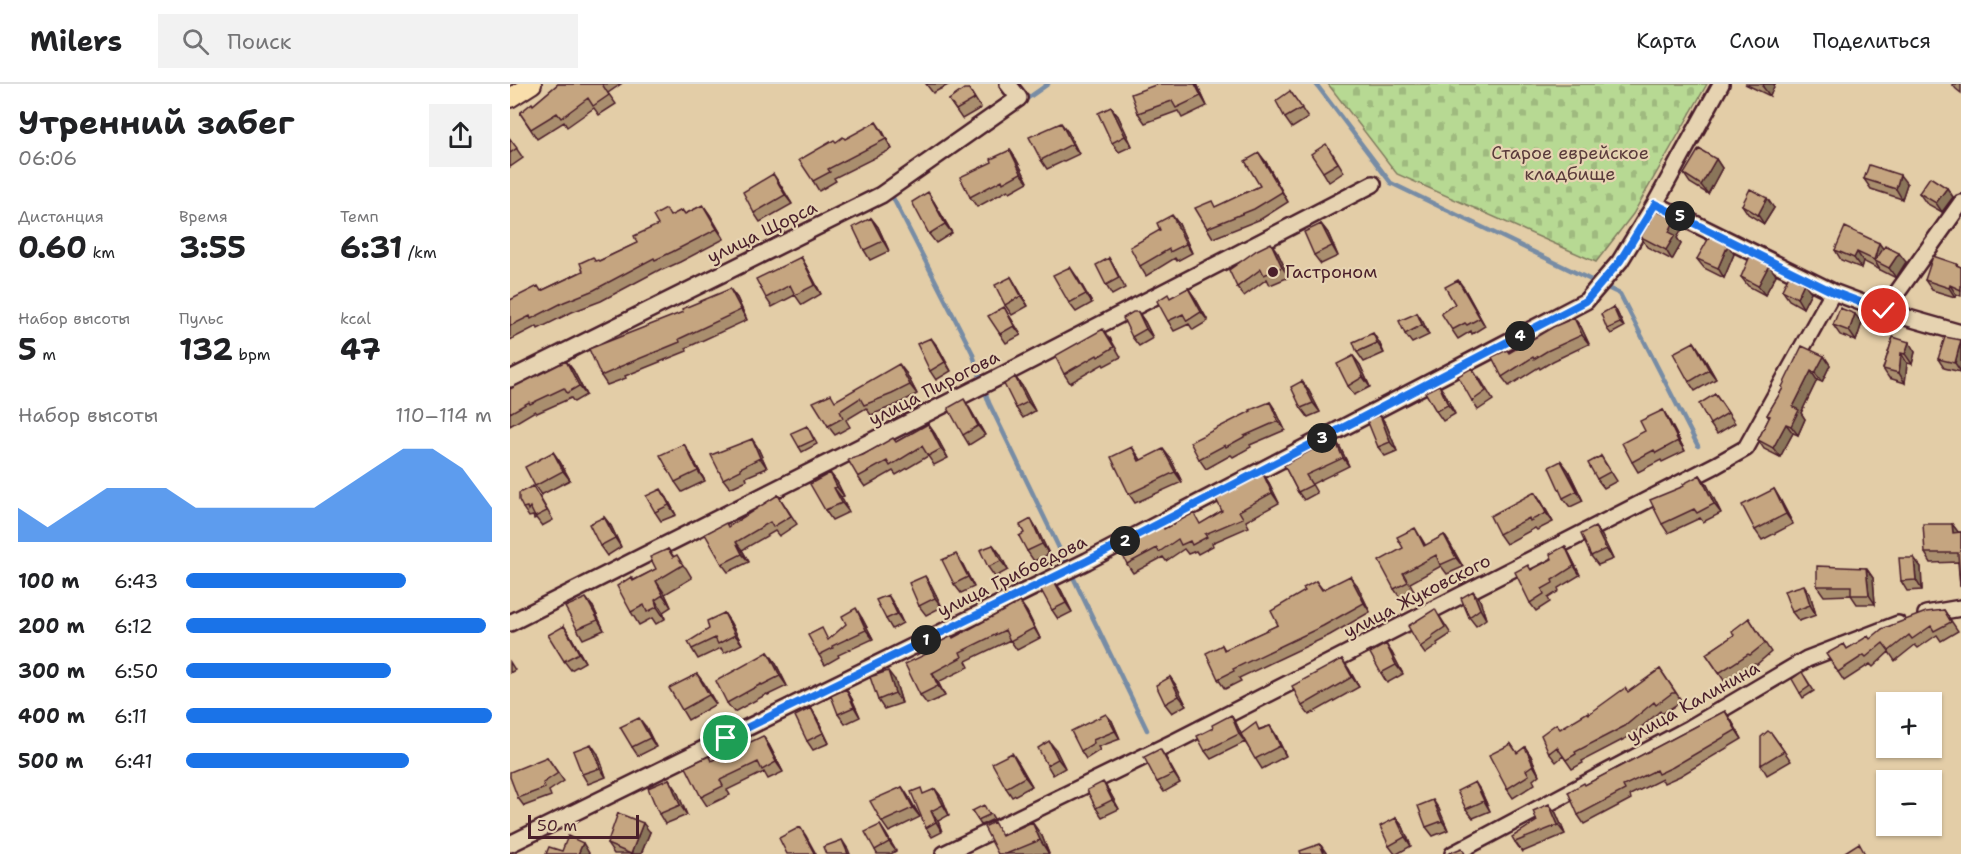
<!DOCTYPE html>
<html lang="ru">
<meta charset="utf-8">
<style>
:root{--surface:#fff;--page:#f2f2f2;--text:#202124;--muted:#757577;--line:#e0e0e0;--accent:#1a73e8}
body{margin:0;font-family:"Shantell Sans",sans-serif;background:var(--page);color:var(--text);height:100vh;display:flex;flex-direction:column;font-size:22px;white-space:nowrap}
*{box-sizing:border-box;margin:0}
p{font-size:20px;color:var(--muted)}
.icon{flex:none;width:33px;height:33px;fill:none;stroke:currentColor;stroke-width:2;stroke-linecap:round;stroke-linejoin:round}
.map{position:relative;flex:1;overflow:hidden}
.details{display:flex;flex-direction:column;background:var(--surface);width:510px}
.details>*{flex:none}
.buttons{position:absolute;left:1366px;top:608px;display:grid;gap:12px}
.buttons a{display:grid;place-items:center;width:66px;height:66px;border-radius:0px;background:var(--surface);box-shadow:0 2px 4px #0004;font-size:30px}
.scale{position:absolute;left:18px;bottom:15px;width:111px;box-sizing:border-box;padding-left:6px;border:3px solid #4a1f2b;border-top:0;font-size:16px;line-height:21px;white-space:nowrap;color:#4a1f2b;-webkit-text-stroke:4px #e6d3b1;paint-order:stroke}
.pin{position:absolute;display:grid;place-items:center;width:51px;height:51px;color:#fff;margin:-26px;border:3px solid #fff;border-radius:50%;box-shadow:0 2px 6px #0007}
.km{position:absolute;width:30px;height:30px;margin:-15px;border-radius:50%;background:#222;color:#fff;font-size:16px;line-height:30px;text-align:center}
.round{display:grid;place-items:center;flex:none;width:63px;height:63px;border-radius:0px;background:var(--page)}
.overview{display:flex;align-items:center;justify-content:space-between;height:102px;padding:0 18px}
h1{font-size:33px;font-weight:700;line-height:45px}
.metrics{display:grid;grid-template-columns:repeat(3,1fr);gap:9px;height:102px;padding:6px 18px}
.metrics div{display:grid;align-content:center}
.metrics b{font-size:30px;font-weight:700}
.metrics small{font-size:16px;font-weight:400}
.metrics p{font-size:16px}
.chart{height:168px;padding:12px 18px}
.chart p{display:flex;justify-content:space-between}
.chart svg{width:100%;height:108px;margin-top:6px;fill:var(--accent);opacity:.7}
ul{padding:0 18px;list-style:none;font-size:20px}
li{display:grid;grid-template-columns:96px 72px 1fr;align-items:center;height:45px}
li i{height:15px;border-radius:8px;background:var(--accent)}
header{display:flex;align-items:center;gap:36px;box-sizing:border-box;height:84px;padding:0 30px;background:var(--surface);border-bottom:2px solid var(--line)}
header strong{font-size:28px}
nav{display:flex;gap:33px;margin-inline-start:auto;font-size:21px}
.search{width:420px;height:54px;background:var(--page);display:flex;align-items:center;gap:15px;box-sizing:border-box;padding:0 21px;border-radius:0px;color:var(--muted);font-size:22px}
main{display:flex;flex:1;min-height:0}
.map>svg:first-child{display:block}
.cemetery{fill:url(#cemetery-stones);stroke:#807c5f;stroke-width:1.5}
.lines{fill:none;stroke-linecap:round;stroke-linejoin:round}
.stream{stroke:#778ca5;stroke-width:4.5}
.minor-casing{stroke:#4a1f2b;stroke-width:20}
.major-casing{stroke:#4a1f2b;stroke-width:22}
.minor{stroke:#e6d3b1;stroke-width:15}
.major{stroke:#f9deab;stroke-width:18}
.wall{fill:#a98e6e;stroke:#4a1f2b;stroke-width:1.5}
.shaded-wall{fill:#8a745a;stroke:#4a1f2b;stroke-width:1.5}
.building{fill:#c5a580;stroke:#4a1f2b;stroke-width:1.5}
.route-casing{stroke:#fff;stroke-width:12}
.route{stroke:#1a73e8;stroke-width:8}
.poi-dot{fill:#4a1f2b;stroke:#e6d3b1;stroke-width:2}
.labels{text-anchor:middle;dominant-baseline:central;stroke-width:4.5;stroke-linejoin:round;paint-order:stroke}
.park-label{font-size:18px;fill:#5a3b3b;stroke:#e6d3b1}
.street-label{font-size:18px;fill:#4a1f2b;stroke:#e6d3b1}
.poi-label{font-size:18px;fill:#4a1f2b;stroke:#e6d3b1;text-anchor:start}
</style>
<header>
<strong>Milers</strong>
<div class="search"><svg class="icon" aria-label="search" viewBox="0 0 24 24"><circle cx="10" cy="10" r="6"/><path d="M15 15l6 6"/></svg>Поиск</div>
<nav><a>Карта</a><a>Слои</a><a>Поделиться</a></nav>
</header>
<main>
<section class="details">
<div class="overview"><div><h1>Утренний забег</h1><p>06:06</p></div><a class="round"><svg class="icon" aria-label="share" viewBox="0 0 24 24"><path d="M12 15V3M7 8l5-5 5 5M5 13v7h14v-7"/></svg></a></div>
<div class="metrics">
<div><p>Дистанция</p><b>0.60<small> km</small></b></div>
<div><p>Время</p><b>3:55</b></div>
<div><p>Темп</p><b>6:31<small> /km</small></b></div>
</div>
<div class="metrics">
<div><p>Набор высоты</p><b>5<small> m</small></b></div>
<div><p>Пульс</p><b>132<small> bpm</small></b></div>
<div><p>kcal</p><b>47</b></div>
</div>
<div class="chart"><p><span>Набор высоты</span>110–114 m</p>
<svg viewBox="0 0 160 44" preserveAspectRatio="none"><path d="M0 44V30L10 38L20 30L30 22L40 22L50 22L60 30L70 30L80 30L90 30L100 30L110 22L120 14L130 6L140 6L150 14L160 30V44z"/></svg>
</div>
<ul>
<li><b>100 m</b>6:43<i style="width:72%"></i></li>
<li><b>200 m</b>6:12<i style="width:98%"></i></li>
<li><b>300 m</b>6:50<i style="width:67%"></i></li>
<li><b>400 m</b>6:11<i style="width:100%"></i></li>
<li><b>500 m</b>6:41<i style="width:73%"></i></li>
</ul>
</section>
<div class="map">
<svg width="1451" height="770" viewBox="0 0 1451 770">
<defs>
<pattern id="cemetery-stones" width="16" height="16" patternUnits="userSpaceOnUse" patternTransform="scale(1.5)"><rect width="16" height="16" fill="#b7d993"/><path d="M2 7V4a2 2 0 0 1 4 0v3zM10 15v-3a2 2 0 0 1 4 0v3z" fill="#9fba7f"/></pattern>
</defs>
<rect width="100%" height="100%" fill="#e3cda7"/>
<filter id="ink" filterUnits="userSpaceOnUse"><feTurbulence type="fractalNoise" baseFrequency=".0167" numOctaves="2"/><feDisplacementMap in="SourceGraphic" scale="12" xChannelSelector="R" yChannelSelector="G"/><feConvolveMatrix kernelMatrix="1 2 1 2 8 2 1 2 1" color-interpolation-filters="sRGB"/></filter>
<g filter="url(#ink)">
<path class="cemetery" d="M818 0H1197L1123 130 1086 178 887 90Z"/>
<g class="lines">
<path class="stream" d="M806 0 881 99 1110 210 1188 362
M511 19 538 0
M385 110 382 112 462 268 479 319 637 646"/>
<defs>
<path id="minor" d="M1145 120 1323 208 1374 227 1451 249
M1374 227 1451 119
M0 295 371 111 509 14 498 0
M1416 530 1451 524
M0 539 487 294 863 100
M0 760 577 477 1076 217 1110 177 1145 120 1211 0
M434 770 666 657 1206 381 1236 364 1323 208
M943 770 1180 644 1297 575 1388 540"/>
<path id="major" d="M0 14 22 0"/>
</defs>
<use href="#minor" class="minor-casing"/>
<use href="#major" class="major-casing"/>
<use href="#minor" class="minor"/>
<use href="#major" class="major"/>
</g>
<path class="wall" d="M48 0H111L98 9 106 20 89 31 84 24 57 43 54 38 27 55 10 29 23 21Z
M416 0H440L423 9Z
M687 0 697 22 672 34 668 27 635 39 628 29Z
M1235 0H1265L1260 12Z
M1442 0H1451V9L1446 5Z
M459 5 471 24 452 35 439 16Z
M780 7 798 34 782 44 775 34Z
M608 32 622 62 609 68 602 59Z
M373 48 382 65 324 94 326 97 309 107 303 97 326 58 335 55Z
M558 48 569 70 537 85 531 76Z
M0 55 13 74 0 83Z
M500 66 506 75 518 98 500 108 498 106 467 123 460 113 482 78Z
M823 70 834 88 819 98 813 88Z
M1206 75 1212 84 1198 110 1180 99 1174 90Z
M756 78 778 118 751 135 703 154 697 144 706 123 750 102Z
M263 90 282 120 250 138 244 129Z
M1354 95 1397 100 1392 115 1361 105Z
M1437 104 1443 113 1432 128 1416 119 1409 109Z
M424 118 442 149 426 159 419 150Z
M193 121 200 131 214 155 170 178 152 186 151 185 91 217 62 228 28 245 27 242 0 256V216L31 207 73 187 86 177H89L127 159 148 141 161 132 172 126 175 130Z
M1232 121 1264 124 1254 140 1238 130Z
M361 134 368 143 379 167 360 176 354 166Z
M669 140 682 169 667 177 665 174 636 192 630 182Z
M811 140 818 149 828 172 811 180 804 171Z
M1172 145 1167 154 1171 160 1162 176 1137 163 1131 153Z
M1369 159 1373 165 1396 178 1386 194 1353 177 1351 184 1331 176 1325 166Z
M768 169 779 193 760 201 757 195 734 212 727 203Z
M1224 170 1214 194 1194 184 1187 175Z
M291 173 297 183 311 210 292 221 285 211 262 223 256 214Z
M599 174 605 184 615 204 602 211 596 201Z
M1447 180 1448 182 1451 183V212L1446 210 1445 213 1422 206 1415 196Z
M1266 191 1255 211 1238 202 1231 193Z
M501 193 507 203 518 222 502 231 495 221Z
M567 193 582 219 566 228 559 219Z
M1294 199 1301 208 1293 224 1279 216 1272 206Z
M678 204 685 214 698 237 683 246 679 240 664 247 658 237Z
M954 204 975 242 962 250 961 247 948 255 942 246 945 220Z
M220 205 227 214 237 236 176 264 177 267 115 292 116 294 97 301 91 292 173 228Z
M628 228 635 238 643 254 629 262 622 253Z
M1107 228 1114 243 1101 250 1097 245Z
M907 229 913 238 919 251 902 259 895 250Z
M500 233 511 251 496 259 490 250Z
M1352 239 1346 257 1330 251 1323 241Z
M1071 243 1079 260 1043 277 1030 285 1029 283 999 302 992 293 999 269Z
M1383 253 1405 268 1402 280 1397 279 1395 299 1379 294 1373 285Z
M600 254 611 273 594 282 593 280 560 299 554 290Z
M1451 257V288L1434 284 1428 275Z
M869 258 874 269 854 278 847 268Z
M1184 258 1190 267 1206 295 1185 307 1179 298Z
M428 263 441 287 426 296 420 287Z
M843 272 850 281 860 303 844 311 838 302Z
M1314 272 1320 281 1312 298 1307 296 1291 329 1295 335 1288 351 1283 349 1270 373 1254 365 1248 356 1259 334 1257 331 1273 305 1272 303Z
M56 277 63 286 76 311 64 318 61 314 27 329 25 327 0 342V305Z
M396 289 407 310 388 320 361 331 356 324 336 336 340 343 325 351 318 342 326 317Z
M505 293 512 302 525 327 513 334 506 324Z
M969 293 983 316 968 326 962 317Z
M799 307 810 328 798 333 791 324Z
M935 310 945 330 933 337 926 327Z
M1205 310 1225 339 1207 350 1200 340Z
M760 318 766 327 775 346 740 361 741 363 723 373 721 371 696 385 689 375Z
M460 325 475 351 459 361 453 351Z
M1153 326 1159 336 1175 367 1152 378 1151 376 1128 388 1122 378 1135 347Z
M418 340 425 350 438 374 424 381 418 372 386 391 383 387 355 403 348 393 353 371 386 358Z
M876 340 887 367 875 372 868 363Z
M297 342 307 360 292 368 289 363Z
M824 354 830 363 839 382 802 400 807 409 794 416 788 408 774 381Z
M242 355 248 364 257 384 236 393 237 396 220 404 213 395Z
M43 368 50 378 60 396 31 411 25 402Z
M180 370 195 397 172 408 165 398Z
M1091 372 1107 397 1094 404 1087 395Z
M629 373 631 376 660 374 672 398 625 419 619 410Z
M1051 377 1058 386 1073 417 1060 423 1053 414Z
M320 389 327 398 334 412 331 413 339 428 322 436 315 426Z
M753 390 759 399 769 419 736 437 739 443 702 459 703 462 688 470 686 467 678 470 674 465 656 477 653 473 623 489 617 480 652 441 655 445 691 440 712 427Z
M1190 391 1197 401 1211 429 1193 438 1190 434 1158 449 1152 440 1174 402Z
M1264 405 1270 415 1283 440 1252 456 1245 446Z
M1025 408 1031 417 1043 438 1027 446 1025 444 996 460 989 450Z
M268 411 287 440 269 452 265 447 232 466 239 478 218 488 212 480 219 443Z
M29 412 43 436 32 442 26 434 24 435 23 432 19 433 13 424Z
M157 414 166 431 151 437 145 428Z
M94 433 101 442 111 463 97 472 90 462Z
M521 435 527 445 539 470 524 477 517 467 514 449Z
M1442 440 1448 448H1451V503L1450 502 1448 478 1421 479 1415 469Z
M934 451 940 460 953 483 937 490 931 482 900 499 904 507 891 515 884 505 911 454 916 462Z
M1092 452 1103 475 1088 481 1081 472Z
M483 461 490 470 498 486 485 493 478 483Z
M1055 462 1060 471 1070 491 1048 504 1049 507 1038 514 1040 518 1026 527 1020 519 1021 486 1042 475Z
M158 465 164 473 176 484 182 494 155 510 161 523 153 528 155 535 146 540 142 534 129 541 121 528V493L124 496 146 485Z
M1404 474 1411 483 1412 506 1397 507 1391 497Z
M452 479 464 503 451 509 444 500Z
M1356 484 1363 494 1365 520H1347L1341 511 1314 512 1307 502Z
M544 497 551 506 562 528 548 535 542 526Z
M806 497 813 506 847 501 860 528 820 551 729 594 731 597 715 605 708 595 712 561 715 566 768 541 795 507Z
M421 501 432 523 416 531 409 522Z
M1300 510 1306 531 1289 537 1282 528Z
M970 516 976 535 966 542 959 533Z
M510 518 517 528 530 554 507 566 500 556 456 577 459 583 428 598 435 612 417 620 410 611 427 565 443 554Z
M384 520 393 539 382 545 376 535Z
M83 523 94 546 73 555 67 545Z
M1434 526 1448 547 1431 557 1427 551 1408 564 1405 561 1385 577 1379 568 1363 583 1360 580 1334 597 1328 588 1334 560 1337 565 1360 555Z
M214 529 220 538 232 560 214 569 211 564 188 575 182 565Z
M930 533 941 550 927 559 928 561 915 570 910 563Z
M352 534 363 555 328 571 329 573 315 581 309 571 320 555Z
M1239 534 1261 568 1246 581 1245 579 1215 598 1196 570 1224 551Z
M54 542 60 551 75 578 61 586 54 577Z
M258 568 265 578 277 602 258 611 257 610 224 628 217 619Z
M882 569 893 590 877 599 871 589Z
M832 575 849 603 799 631 792 622Z
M0 578 5 586 0 589Z
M1150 585 1173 619H1169L1152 630 1150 627 1122 651 1072 677 1073 679 1062 685 1053 672 1046 678 1039 669 1079 630 1118 608Z
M187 590 206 620 178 636 172 626Z
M660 593 667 603 676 621 662 629 655 620Z
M1295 593 1304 607 1293 614 1290 609Z
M385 596 392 619 374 625 368 616Z
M336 605 342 615 350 633 335 640 328 630Z
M301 624 307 634 319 659 303 666 297 657Z
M1215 627 1221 636 1232 655 1170 692 1154 699 1152 695 1120 711 1121 715 1074 740 1068 731 1075 701Z
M602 637 610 655 588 663 590 666 576 675 571 667Z
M726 639 731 650 750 645 760 642 766 651 776 672 752 685 735 658 701 675 695 667Z
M136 643 146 663 128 672 122 663Z
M1262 650 1281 677 1257 691 1251 681Z
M1001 660 1007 669 1015 663 1021 672 1029 691 1023 696 1025 700 1003 714 997 705Z
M259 661 273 688 258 695 254 688 217 706 220 711 197 722 191 713 202 677Z
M546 666 555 684 543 691 537 681Z
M88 670 96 693 78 700 72 690Z
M37 673 54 697 39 707 41 712 14 722 8 714Z
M656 674 670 699 654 708 647 698Z
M508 678 522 702 502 713 496 704Z
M159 695 166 705 177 731 155 740 149 730Z
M392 703 398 712 410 733 379 748 372 738Z
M425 705 432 714 439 731 428 737 432 748 422 753 416 744 415 710Z
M599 707 609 725 592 733 586 724Z
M971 707 980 727 963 734 956 725Z
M929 725 938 746 923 752 916 743Z
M462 727 481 730 484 735 471 741Z
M1046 729 1055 750 1012 768 1005 758Z
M886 734 893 743 901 762 887 770H885L879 762Z
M370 741 386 767 381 770H367L365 766Z
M140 748 131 770H104L97 760Z
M493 751 532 752 539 770H488Z"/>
<path class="shaded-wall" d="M685 0H687L697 22 691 12Z
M1254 0H1265L1260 12 1253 3Z
M601 23 608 32 622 62 615 52Z
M366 38 373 48 382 65 376 55Z
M551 39 558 48 569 70 562 60Z
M500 66 506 75 518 98 511 89Z
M749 69 756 78 778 118 772 108Z
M1206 75 1212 84 1198 110 1191 101Z
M263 90 270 100 282 120 275 111Z
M1390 91 1397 100 1392 115 1386 105Z
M1437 104 1443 113 1432 128 1426 119Z
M418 108 424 118 442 149 435 140Z
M1257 114 1264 124 1254 140 1248 131Z
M193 121 200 131 214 155 207 145Z
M662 131 669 140 682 169 676 160Z
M361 134 368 143 379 167 373 157Z
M1165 135 1172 145 1167 154 1171 160 1162 176 1156 166 1159 148Z
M811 140 818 149 828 172 822 162Z
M761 159 768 169 779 193 772 183Z
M1369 159 1376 169 1365 177 1370 186 1364 176Z
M1218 161 1224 170 1214 194 1208 184Z
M1347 168 1353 177 1351 184 1344 174Z
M1389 169 1396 178 1386 194 1379 184Z
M291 173 297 183 311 210 305 201Z
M1259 181 1266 191 1255 211 1248 202Z
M560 183 567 193 582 219 576 210Z
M501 193 507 203 518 222 511 212Z
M948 196 954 204 975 242 970 234Z
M1294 199 1301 208 1293 224 1287 214Z
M1440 201 1446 210 1445 213 1439 204Z
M678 204 685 214 698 237 691 228Z
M220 205 227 214 237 236 231 226Z
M494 223 500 233 511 251 504 242Z
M1103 223 1107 228 1114 243 1110 239Z
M628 228 635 238 643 254 636 245Z
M907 229 913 238 919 251 912 241Z
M1345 230 1352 239 1346 257 1339 247Z
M1064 234 1071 243 1079 260 1072 251Z
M863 249 869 258 874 269 867 259Z
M421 254 428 263 441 287 435 278Z
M1451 256V288L1445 279Z
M1184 258 1190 267 1206 295 1199 286Z
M1399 258 1405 268 1402 280 1395 270Z
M1391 269 1397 279 1395 299 1389 289Z
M843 272 850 281 860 303 853 293Z
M1314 272 1320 281 1312 298 1305 289Z
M56 277 63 286 76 311 69 302Z
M389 280 396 289 407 310 400 301Z
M1301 287 1307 296 1291 329 1295 335 1288 351 1281 342 1283 323Z
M505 293 512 302 525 327 518 318Z
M792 297 799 307 810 328 803 319Z
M929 301 935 310 945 330 938 321Z
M454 315 460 325 475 351 468 342Z
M760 318 766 327 775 346 768 337Z
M1153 326 1159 336 1175 367 1168 357Z
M870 331 876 340 887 367 880 358Z
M418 340 425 350 438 374 431 365Z
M1276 340 1283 349 1270 373 1263 364Z
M824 354 830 363 839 382 833 374Z
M242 355 248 364 257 384 250 374Z
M174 360 180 370 195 397 188 387Z
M622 363 629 373 636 387 629 377Z
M653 365 660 374 672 398 665 388Z
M43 368 50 378 60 396 53 387Z
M1051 377 1058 386 1073 417 1067 407Z
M320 389 327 398 334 412 327 403Z
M753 390 759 399 769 419 762 409Z
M1190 391 1197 401 1211 429 1204 420Z
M324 404 331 413 339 428 332 419Z
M151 405 157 414 166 431 159 421Z
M1264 405 1270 415 1283 440 1276 430Z
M1025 408 1031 417 1043 438 1036 429Z
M94 433 101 442 111 463 105 454Z
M521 435 527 445 539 470 532 460Z
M1442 440 1449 449H1443Z
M1085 443 1092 452 1103 475 1096 465Z
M905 444 911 454 921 472 914 462Z
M934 451 940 460 953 483 946 474Z
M226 458 232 466 239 478 232 470Z
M483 461 490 470 498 486 491 477Z
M1055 462 1060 471 1070 491 1064 482Z
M446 470 452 479 464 503 458 493Z
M1404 474 1411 483 1412 506 1406 496Z
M1356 484 1363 494 1365 520 1359 511Z
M415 492 421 501 432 523 425 514Z
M840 492 847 501 860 528 854 519Z
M146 497 155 510 161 523 153 511Z
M544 497 551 506 562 528 556 519Z
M1294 501 1300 510 1306 531 1300 521Z
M963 507 970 516 976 535 970 525Z
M378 511 384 520 393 539 387 530Z
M76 514 83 523 94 546 88 536Z
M145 516 153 528 155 535 147 523Z
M510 518 517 528 530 554 524 544Z
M346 524 352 534 363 555 356 546Z
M214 529 220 538 232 560 225 551Z
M54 542 60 551 75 578 69 569Z
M876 560 882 569 893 590 886 581Z
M258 568 265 578 277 602 270 592Z
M832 575 839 585 849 603 842 593Z
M378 587 385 596 392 619 385 609Z
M422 589 428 598 435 612 428 602Z
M187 590 194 599 206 620 199 611Z
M660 593 667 603 676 621 669 612Z
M336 605 342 615 350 633 344 623Z
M301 624 307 634 319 659 313 649Z
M1215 627 1221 636 1232 655 1226 646Z
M596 630 602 637 610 655 605 647Z
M721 631 726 639 735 658 729 650Z
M129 634 136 643 146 663 140 654Z
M760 642 766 651 776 672 770 662Z
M253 652 259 661 273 688 266 678Z
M539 657 546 666 555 684 548 675Z
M81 660 88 670 96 693 90 684Z
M1015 663 1021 672 1029 691 1023 681Z
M650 665 656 674 670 699 664 690Z
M502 669 508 678 522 702 515 693Z
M159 695 166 705 177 731 170 721Z
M593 698 599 707 609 725 602 716Z
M965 698 971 707 980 727 974 717Z
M392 703 398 712 410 733 403 724Z
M425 705 432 714 439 731 433 721Z
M923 716 929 725 938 746 932 737Z
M1039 720 1046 729 1055 750 1048 741Z
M421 727 428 737 432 748 426 738Z
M886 734 893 743 901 762 895 753Z
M522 738 532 752 539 770 530 756Z
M133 739 140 748 131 770H121Z
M370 741 376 750 386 767 379 758Z
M290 743 296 752 306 770H305Z
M332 756 338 765 340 770H338Z
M73 759 79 769V770H68Z
M810 760 817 770H814Z"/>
<path class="building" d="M48 0H92L99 11 83 22 78 14 51 34 47 29 21 45 10 29 22 19 23 21Z
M648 0H685L691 12 666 24 662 17 628 29 621 10Z
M454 5H459L465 15 446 26 439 16Z
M780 7 792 24 775 34 766 17Z
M601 23 615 52 602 59 588 29Z
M366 38 376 55 318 85 320 88 303 97 289 76 324 56 326 58 333 53 335 55Z
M551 39 562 60 531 76 519 53Z
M0 55 7 64 0 69Z
M816 60 828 79 813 88 801 70Z
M1189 65 1206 75 1191 101 1174 90Z
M500 66 511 89 493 99 492 96 460 113 450 93 482 78 481 75Z
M749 69 772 108 744 125 697 144 685 124 702 117 705 123 750 102 735 77Z
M1359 81 1390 91 1386 105 1354 95Z
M263 90 275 111 244 129 233 108Z
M1420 93 1437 104 1426 119 1409 109Z
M1240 105 1257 114 1248 131 1232 121Z
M418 108 435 140 419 150 402 118Z
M193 121 207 145 162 168 145 176 144 174 84 206 54 218 21 235 20 232 0 242V216L28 202 31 207 73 187 70 179 83 173 85 177 88 176 89 177 127 159 124 152 148 141 143 132 156 125 160 132 172 126 175 130Z
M1146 127 1165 135 1159 148 1165 151 1156 166 1131 153Z
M662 131 676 160 660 168 659 165 630 182 620 163 650 146 647 139Z
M361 134 373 157 354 166 343 143Z
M811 140 822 162 804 171 794 148Z
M1335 143 1369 159 1364 176 1347 168 1344 174 1325 166Z
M1200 152 1218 161 1208 184 1187 175Z
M761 159 772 183 754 191 751 185 727 203 719 186 747 166Z
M1375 162 1389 169 1379 184 1365 177Z
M1240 172 1259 181 1248 202 1231 193Z
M1423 172 1447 180 1446 181 1451 183V206L1440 201 1439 204 1415 196Z
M291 173 305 201 285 211 280 201 256 214 246 195Z
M599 174 609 194 596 201 586 181Z
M560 183 576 210 559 219 543 191Z
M1279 191 1294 199 1287 214 1272 206Z
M501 193 511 212 495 221 485 201Z
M948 196 970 234 957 241 955 239 942 246 931 229 945 220 935 203Z
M678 204 691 228 677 237 673 230 658 237 647 217 658 210 660 214Z
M220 205 231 226 169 255 170 258 109 283V284L91 292 79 265 173 228 172 225Z
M494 223 504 242 490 250 478 232Z
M1103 223 1110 239 1097 245 1091 230Z
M1330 224 1345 230 1339 247 1323 241Z
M623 228H628L636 245 622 253 613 234Z
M907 229 912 241 895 250 889 237Z
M1064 234 1072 251 1037 267 1024 275 1023 273 992 293 982 273 997 266 999 269 1043 243Z
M593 245 604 263 588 273 587 271 554 290 545 272Z
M863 249 867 259 847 268 843 258Z
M1383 253 1399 258 1395 270 1391 269 1389 289 1373 285Z
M1435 253 1451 256 1445 279 1428 275Z
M421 254 435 278 420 287 407 260Z
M1184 258 1199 286 1179 298 1163 269Z
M1292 262 1314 272 1305 289 1301 287 1283 323 1289 326 1281 342 1276 340 1263 364 1248 356 1260 332 1257 331 1273 304 1272 303Z
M843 272 853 293 838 302 827 280Z
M56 277 69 302 57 309 54 304 20 320 19 318 0 329V305Z
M389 280 400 301 382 310 354 321 350 314 330 327 333 334 318 342 303 318 321 310 325 317Z
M962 284 976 307 962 317 948 292Z
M505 293 518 318 506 324 494 300Z
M792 297 803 319 791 324 781 303Z
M929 301 938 321 926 327 915 308Z
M1205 310 1218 329 1200 340 1189 320Z
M454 315 468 342 453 351 438 324Z
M760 318 768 337 734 352V353L716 363 715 361 689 375 680 358 741 327 740 326Z
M1153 326 1168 357 1146 369 1144 366 1122 378 1112 359 1135 347 1130 337Z
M870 331 880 358 868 363 857 336Z
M418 340 431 365 418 372 412 362 380 382 377 377 348 393 338 376 353 371 383 354 386 358Z
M297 342 304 356 289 363 281 349Z
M824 354 833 374 796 391 802 401 788 408 774 381Z
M242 355 250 374 230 384 231 386 213 395 201 371Z
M174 360 188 387 165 398 150 371Z
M622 363 629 377 653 365 665 388 619 410 601 373Z
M43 368 53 387 25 402 15 383Z
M1091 372 1100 388 1087 395 1078 379Z
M1051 377 1067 407 1053 414 1039 383Z
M320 389 327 403 324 404 332 419 315 426 300 400Z
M753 390 762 409 729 427 733 434 695 450 697 453 682 461 680 457 671 461 668 455 649 468 647 464 617 480 609 463 652 441 654 445 684 429 690 440 712 427 706 415Z
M1190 391 1204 420 1187 429 1184 425 1152 440 1140 416 1174 402 1173 400Z
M23 402 37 427 25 433 20 423 18 426 17 423 13 424 9 416V409Z
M151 405 159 421 145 428 136 412Z
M1264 405 1276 430 1245 446 1232 421Z
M1025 408 1036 429 1020 437 1019 434 989 450 980 432Z
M268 411 281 432 263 443 260 438 226 458 232 470 212 480 195 450 216 439 218 443Z
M94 433 105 454 90 462 79 440Z
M521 435 532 460 517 467 509 452 514 449 510 441Z
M1413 440H1442L1443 449 1451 448V502H1450L1448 469H1415Z
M1085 443 1096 465 1081 472 1071 450Z
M905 444 914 462 934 451 946 474 930 481 926 471 893 489 898 498 884 505 869 477 893 464 887 453Z
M483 461 491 477 478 483 470 466Z
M1055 462 1064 482 1042 496 1043 499 1032 505 1034 510 1020 519 1005 488 1018 481 1021 486 1042 475 1040 470Z
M158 465 163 473 167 471 173 481 146 497 153 511 145 516 147 523 137 528 134 521 121 528 107 502 121 493 123 497 146 485 140 473Z
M446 470 458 493 444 500 432 476Z
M1389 474H1404L1406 496 1391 497Z
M1307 482 1356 484 1359 511H1341V502H1307Z
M415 492 425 514 409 522 399 499Z
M840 492 854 519 813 542 723 585 724 587 708 595 696 569 712 561 714 566 768 541 761 527 795 507 793 504 806 497 812 506Z
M544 497 556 519 542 526 530 504Z
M1294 501 1300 521 1282 528 1274 507Z
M963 507 970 525 959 533 951 514Z
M378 511 387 530 376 535 366 516Z
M76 514 88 536 67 545 55 523Z
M510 518 524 544 500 557 495 546 450 568 452 573 422 589 428 602 410 611 395 580 427 565 424 561 442 552 443 554Z
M346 524 356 546 322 562 323 564 309 571 298 551 312 544 318 556 336 540 332 532Z
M925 525 935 543 922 552 923 554 910 563 898 542Z
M1434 526 1441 538 1424 547 1421 542 1402 555 1399 551 1379 567 1373 559 1356 573 1354 571 1328 588 1316 570 1334 560 1337 565 1358 552 1360 555 1372 545 1416 528Z
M214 529 225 551 208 560 205 554 182 565 178 558 199 545 197 537Z
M1239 534 1255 559 1240 571 1238 570 1209 589 1196 570 1224 551 1222 547Z
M54 542 69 569 54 577 38 551Z
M876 560 886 581 871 589 860 569Z
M258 568 270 592 252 601 251 600 217 619 206 597Z
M832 575 842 593 792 622 782 602Z
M1150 585 1166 609H1162L1146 621 1144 618 1115 642 1065 668 1066 670 1056 676 1047 663 1039 669 1031 651 1046 640 1050 645 1078 628 1079 630 1115 604 1118 608Z
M378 587 385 609 368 616 360 593Z
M1292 588 1300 602 1290 609 1282 595Z
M187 590 199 611 172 626 159 604Z
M660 593 669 612 655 620 646 601Z
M336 605 344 623 328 630 321 612Z
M301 624 313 649 297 657 285 632Z
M1215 627 1226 646 1163 683 1148 690 1146 686 1113 702 1115 706 1068 731 1058 708 1074 699 1075 701Z
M596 630 605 647 583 656 584 659 571 667 561 647Z
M721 631 729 650 695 667 687 652 703 644 702 641Z
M129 634 140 654 122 663 110 643Z
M746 639 749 646 760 642 770 662 745 675 731 650Z
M1258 647 1262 650 1274 667 1251 681V653Z
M253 652 266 678 252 686 248 678 210 696 213 702 191 713 176 683 199 672 201 677Z
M539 657 548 675 537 681 528 664Z
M81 660 90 684 72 690 63 667Z
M1001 660 1007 669 1015 663 1023 681 1016 686 1019 691 997 705 979 671Z
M650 665 664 690 647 698 634 673Z
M502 669 515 693 496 704 482 679Z
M37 673 48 689 33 699 35 704 8 714 0 693V688Z
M159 695 170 721 149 730 138 704Z
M593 698 602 716 586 724 577 706Z
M965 698 974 717 956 725 947 707Z
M392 703 403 724 372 738 360 717Z
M411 704 413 710 425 705 433 721 421 727 426 738 416 744 401 708Z
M923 716 932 737 916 743 908 722Z
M1039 720 1048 741 1005 758 1002 753 1027 737 1023 727Z
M474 721 479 730H481L468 736 462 727Z
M108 729 133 739 121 770 97 760Z
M886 734 895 753 879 762 870 742Z
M484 738 492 752 522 738 530 756 496 770H488L474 743Z
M370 741 379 758 365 766 355 748Z
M290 743 304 769 301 770H277L269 754Z
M58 752 73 759 68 770H36L39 763 52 767Z
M332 756 338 770H316L313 763Z
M1349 759 1355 770H1335V768Z
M810 760 814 770H791L790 767Z
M952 764 955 770H937Z"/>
</g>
<g class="lines" filter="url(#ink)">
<defs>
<path id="route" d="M216 654 577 477 1076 217 1110 177 1145 120 1323 208 1374 227"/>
</defs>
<use href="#route" class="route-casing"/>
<use href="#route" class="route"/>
</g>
<circle class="poi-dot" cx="763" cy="188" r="6"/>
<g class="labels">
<g class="park-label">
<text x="1060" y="69">Старое еврейское<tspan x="1060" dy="21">кладбище</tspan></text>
</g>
<g class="street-label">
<text transform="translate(252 148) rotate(-26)">улица Щорса</text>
<text transform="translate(424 304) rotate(-27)">улица Пирогова</text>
<text transform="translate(502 492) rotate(-26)">улица Грибоедова</text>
<text transform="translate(907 512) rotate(-27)">улица Жуковского</text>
<text transform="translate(1183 618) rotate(-29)">улица Калинина</text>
</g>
<g class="poi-label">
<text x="775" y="188">Гастроном</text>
</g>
</g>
</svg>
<div class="buttons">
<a>+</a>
<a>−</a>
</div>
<div class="scale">50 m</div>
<div class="pin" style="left:216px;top:654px;background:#1e9e55"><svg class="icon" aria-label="arrive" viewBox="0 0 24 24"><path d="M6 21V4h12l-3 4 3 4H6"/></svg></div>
<div class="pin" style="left:1374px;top:227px;background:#d93025"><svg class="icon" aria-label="check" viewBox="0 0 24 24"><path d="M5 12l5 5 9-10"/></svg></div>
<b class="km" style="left:416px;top:556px">1</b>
<b class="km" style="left:615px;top:457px">2</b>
<b class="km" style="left:812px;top:354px">3</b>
<b class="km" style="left:1010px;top:252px">4</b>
<b class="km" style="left:1170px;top:132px">5</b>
</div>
</main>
